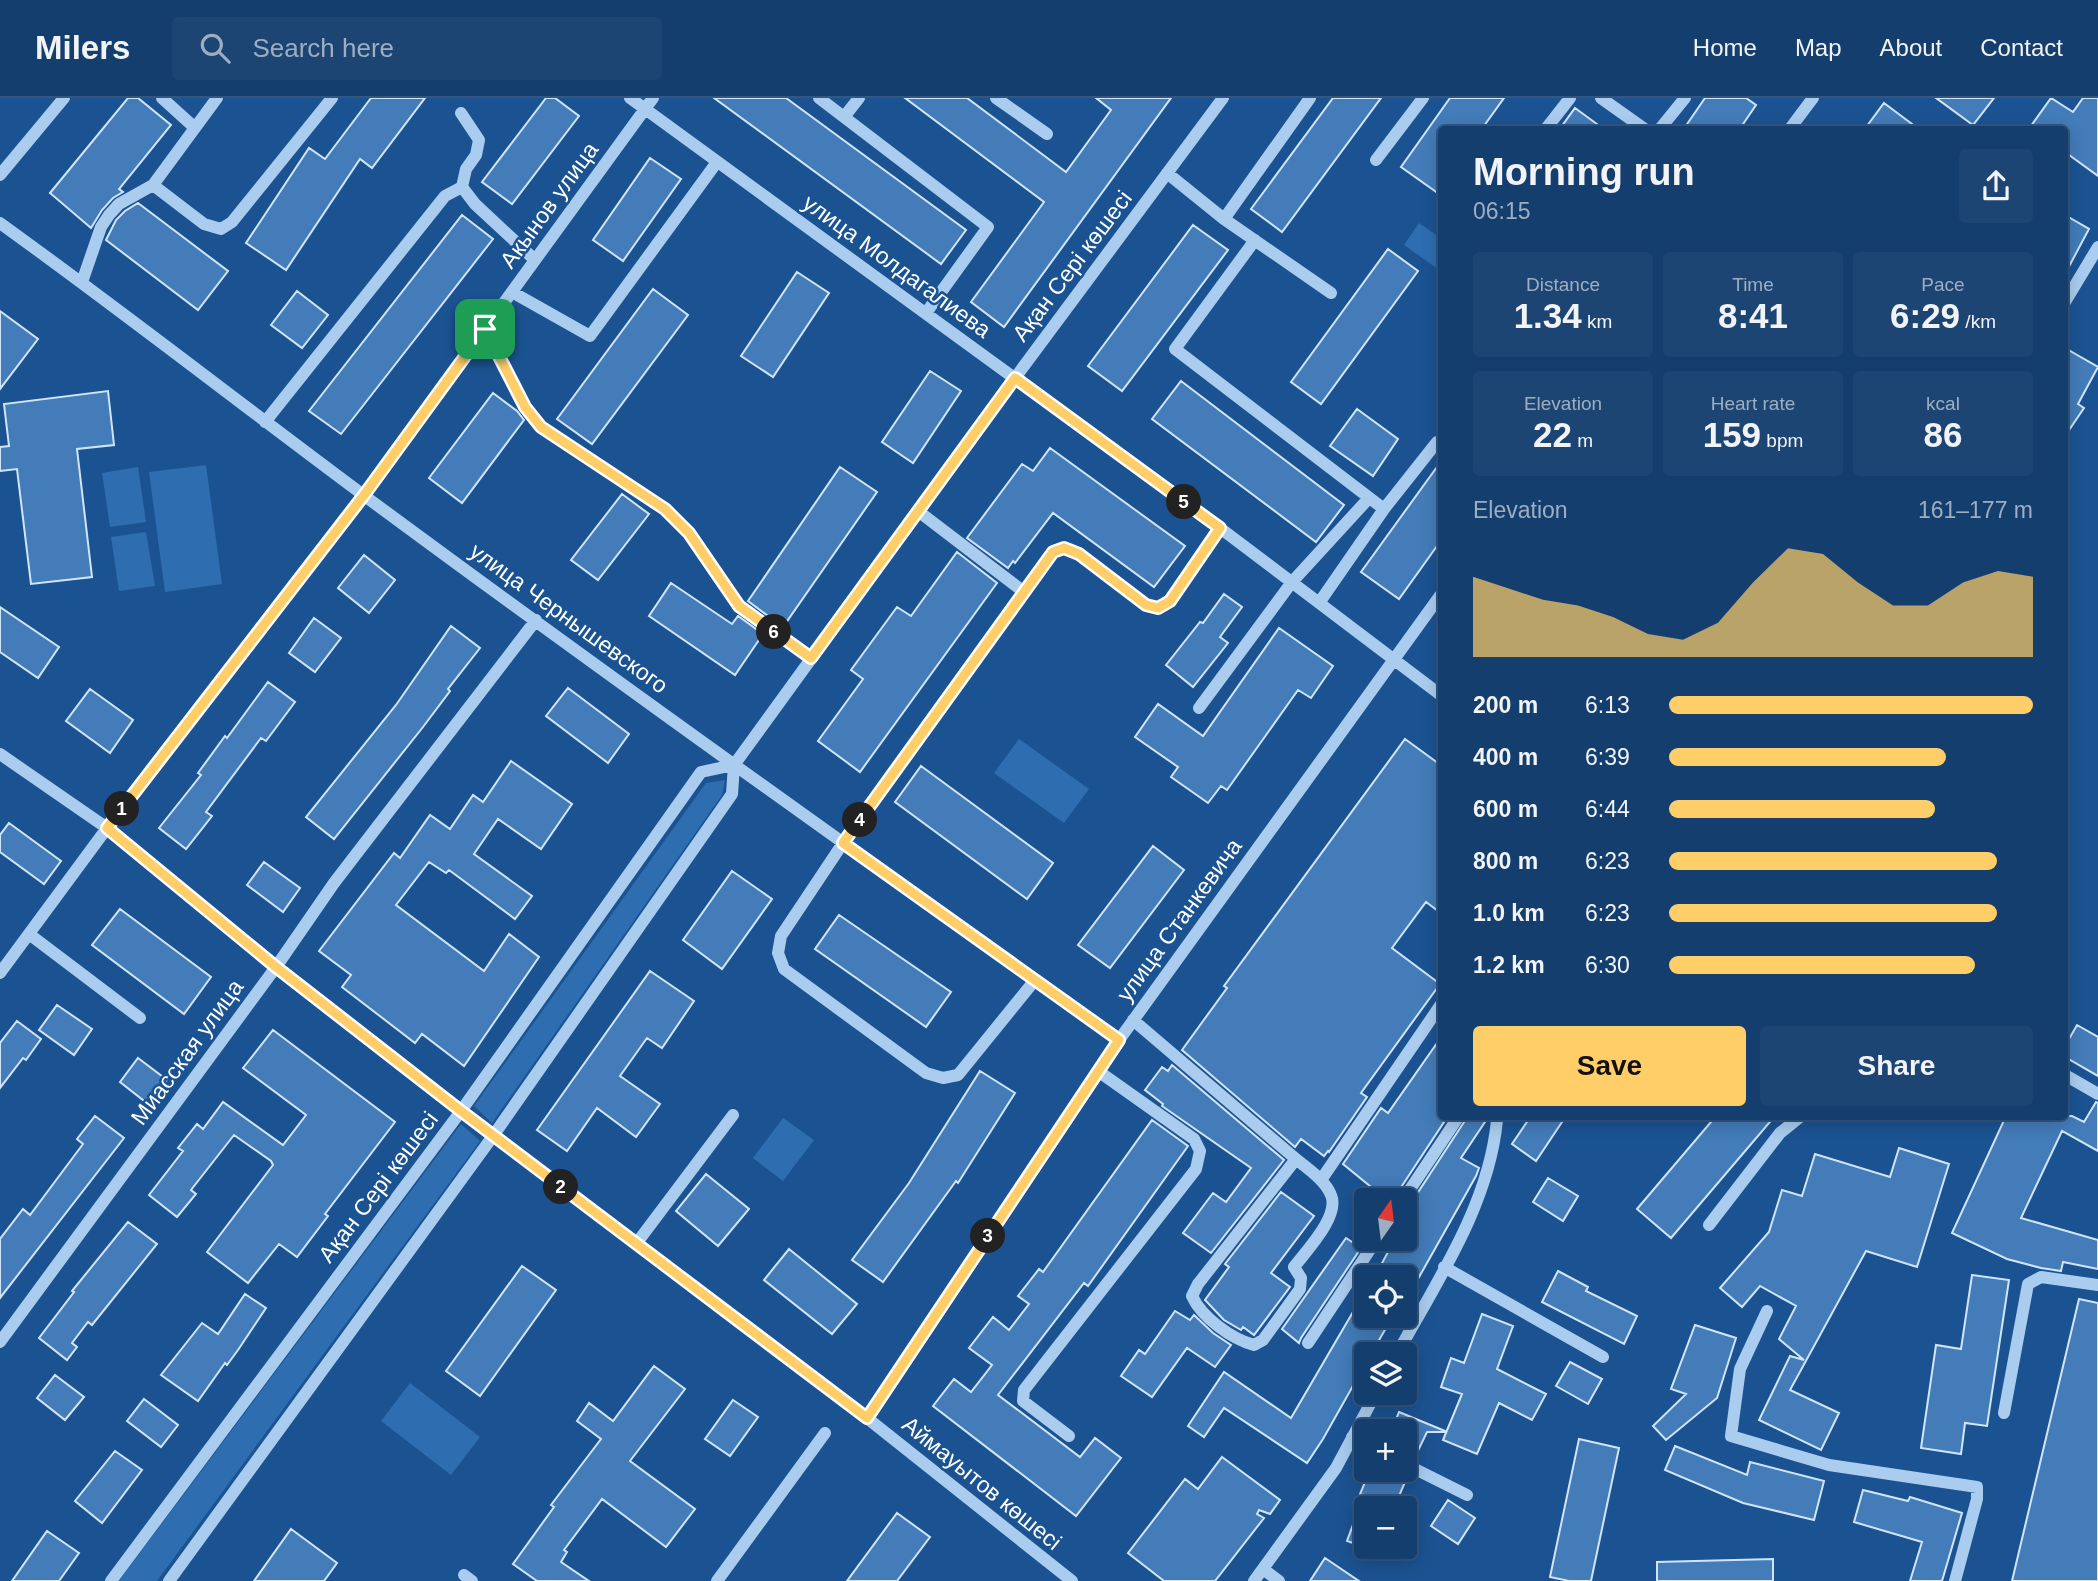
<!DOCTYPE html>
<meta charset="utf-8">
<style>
:root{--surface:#143e6e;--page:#1d4573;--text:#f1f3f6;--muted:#9daec2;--line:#335781;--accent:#ffce68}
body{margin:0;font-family:Helvetica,sans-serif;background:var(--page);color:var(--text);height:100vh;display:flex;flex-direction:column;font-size:26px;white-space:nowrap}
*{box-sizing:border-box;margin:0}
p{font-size:23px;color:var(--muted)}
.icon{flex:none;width:38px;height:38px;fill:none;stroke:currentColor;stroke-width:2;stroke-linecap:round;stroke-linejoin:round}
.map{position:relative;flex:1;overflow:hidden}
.side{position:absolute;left:1438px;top:28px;width:630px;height:994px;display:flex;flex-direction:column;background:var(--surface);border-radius:7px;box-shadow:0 4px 18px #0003,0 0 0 2px var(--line)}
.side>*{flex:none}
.needle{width:46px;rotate:14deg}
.buttons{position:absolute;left:1354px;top:1090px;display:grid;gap:14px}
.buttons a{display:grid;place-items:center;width:63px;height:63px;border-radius:7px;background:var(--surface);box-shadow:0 4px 18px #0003,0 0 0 2px var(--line);font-size:35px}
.pin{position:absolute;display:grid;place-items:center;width:60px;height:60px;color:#fff;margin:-30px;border-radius:14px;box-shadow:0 4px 10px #0006}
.km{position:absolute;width:35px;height:35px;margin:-18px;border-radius:50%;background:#222;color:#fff;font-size:19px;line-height:35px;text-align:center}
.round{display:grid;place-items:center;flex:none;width:74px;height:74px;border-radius:7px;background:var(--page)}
.summary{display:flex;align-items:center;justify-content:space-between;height:119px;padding:0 35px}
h1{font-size:38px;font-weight:600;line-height:52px}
.stats{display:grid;grid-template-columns:repeat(3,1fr);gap:10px;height:119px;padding:7px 35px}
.stats div{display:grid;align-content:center;border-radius:7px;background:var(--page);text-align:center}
.stats b{font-size:35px;font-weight:600}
.stats small{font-size:19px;font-weight:400}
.stats p{font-size:19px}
.chart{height:196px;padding:14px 35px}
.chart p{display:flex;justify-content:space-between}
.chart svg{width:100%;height:126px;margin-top:7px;fill:var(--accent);opacity:.7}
.primary-button{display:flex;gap:14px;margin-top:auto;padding:14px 35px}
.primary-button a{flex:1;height:80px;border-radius:7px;background:var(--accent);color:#111;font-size:28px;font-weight:600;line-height:80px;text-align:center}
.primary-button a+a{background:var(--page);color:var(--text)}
ul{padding:0 35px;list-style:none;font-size:23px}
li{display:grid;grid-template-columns:112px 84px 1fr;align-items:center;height:52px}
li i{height:18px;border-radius:9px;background:var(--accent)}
header{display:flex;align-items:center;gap:42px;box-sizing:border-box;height:98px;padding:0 35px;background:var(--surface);border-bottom:2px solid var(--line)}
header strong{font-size:33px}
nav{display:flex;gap:38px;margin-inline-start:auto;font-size:24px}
.search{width:490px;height:63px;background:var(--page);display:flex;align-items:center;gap:18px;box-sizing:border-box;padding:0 24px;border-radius:7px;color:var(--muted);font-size:26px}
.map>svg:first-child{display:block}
.green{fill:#2d6db0}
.building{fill:#437cb9;stroke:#d1e5fa;stroke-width:2}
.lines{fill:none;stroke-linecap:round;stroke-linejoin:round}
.minor{stroke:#aaccef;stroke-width:12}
.route-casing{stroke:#fff;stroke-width:14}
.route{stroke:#ffce68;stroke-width:9}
.labels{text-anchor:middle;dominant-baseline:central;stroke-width:5;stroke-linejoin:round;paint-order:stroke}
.street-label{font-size:23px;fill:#fff;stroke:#1b5392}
</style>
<header>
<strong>Milers</strong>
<div class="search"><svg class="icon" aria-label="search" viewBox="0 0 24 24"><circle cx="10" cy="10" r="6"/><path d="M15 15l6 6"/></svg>Search here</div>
<nav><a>Home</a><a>Map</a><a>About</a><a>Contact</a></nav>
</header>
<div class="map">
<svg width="2098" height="1483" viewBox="0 0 2098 1483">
<rect width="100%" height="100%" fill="#1b5392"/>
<path class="green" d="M1419 125 1442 141V174L1404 147Z
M206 367 222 486 165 494 149 374Z
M138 369 146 424 110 429 102 375Z
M146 434 155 488 119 493 111 439Z
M1019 641 1089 691 1064 725 994 675Z
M725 682 722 697 492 1025 474 1008 706 685Z
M783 1020 814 1042 783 1083 753 1060Z
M461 1026 480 1043 157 1483H119Z
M410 1285 480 1339 451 1377 381 1323Z"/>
<path class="building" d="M128 0H138L171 27 119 91 123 94 113 100 102 112 91 130 50 95Z
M371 0H425L372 70 360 61 286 172 246 145 309 50 325 61Z
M546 0H555L579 18 512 106 482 84Z
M714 0H786L966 132 941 166Z
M905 0H967L1066 74 1111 12 1096 0H1171L1004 229 971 204 1044 104Z
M1333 0H1381L1282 134 1251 111Z
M1450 0H1504L1481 32H1442V98L1401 69Z
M1705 0H1746L1756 7 1739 32H1683Z
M1936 0H1994L1973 27Z
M2051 0 2073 14 2083 0H2098V78L2065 54V32H2028Z
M1884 5 1920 32H1864Z
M1575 10 1605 32H1559Z
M650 60 681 81 623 163 593 142Z
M138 105 228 173 198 212 106 142 116 122 125 113Z
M462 117 493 141 341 336 309 313Z
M2065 117 2089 131 2065 176Z
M1193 127 1228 152 1122 293 1088 268Z
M1388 151 1418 173 1321 306 1291 284Z
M797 174 829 195 773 279 741 258Z
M653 191 688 217 592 346 557 321Z
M297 193 328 217 302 250 271 227Z
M0 213 38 241 0 291Z
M2065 250 2098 269 2078 306 2084 310 2065 338Z
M930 273 961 293 913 365 882 344Z
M1181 283 1344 407 1316 444 1152 321Z
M108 293 114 347 77 351 92 479 31 486 17 371 0 373V349L9 348 4 306Z
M493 295 517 313 524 322 462 405 429 380Z
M1357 311 1398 341 1373 378 1330 348Z
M1050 350 1185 448 1154 489 1053 415 1015 465 1013 463 1008 470 967 440 1022 366 1033 373Z
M1442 362V441L1399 501 1361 474Z
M840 369 877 394 783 529 748 503Z
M622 396 649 416 598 482 571 462Z
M957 454 997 485 860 674 818 643 863 581 851 572 897 509 911 518Z
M364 457 395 482 369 515 338 490Z
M671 485 732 526 738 518 763 536 735 577 649 518Z
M1224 496 1242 509 1220 539 1228 545 1193 589 1166 567 1200 524 1203 525Z
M0 509 59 549 38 580 0 554Z
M314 520 341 540 315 574 289 555Z
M451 528 480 550 448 591 450 593 423 629 334 741 306 719 396 607Z
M1279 530 1333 568 1311 600 1298 592 1227 692 1221 688 1208 705 1171 679 1178 669 1135 639 1158 606 1203 638Z
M268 584 295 604 266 643 261 640 206 714 212 718 186 751 159 730 201 677 198 675 225 638 227 640Z
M568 590 629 636 608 665 546 618Z
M90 591 133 622 110 655 66 623Z
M1405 641 1442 668V816L1426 804 1392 850 1440 886 1361 995 1367 999 1329 1054 1328 1053 1324 1058 1301 1041 1295 1049 1182 952 1227 890 1224 888Z
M511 663 572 706 541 751 498 721 474 756 532 798 515 821 449 772 446 775 429 764 396 807 484 873 509 836 539 859 464 968 422 936 415 945 342 889 351 877 319 853 394 755 400 760 430 717 450 731 473 697 483 704Z
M921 668 1053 765 1027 801 895 704Z
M9 725 61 763 44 786 0 754V737Z
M1153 748 1184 772 1110 870 1078 847Z
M264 764 300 790 283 814 247 787Z
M732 773 772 801 722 871 683 842Z
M120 811 211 879 184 916 92 847Z
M839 817 951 894 926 929 815 851Z
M650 873 694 903 662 950 647 940 620 978 660 1006 636 1039 597 1010 567 1053 537 1032Z
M57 907 92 931 74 957 39 932Z
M17 923 41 941 26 962 23 960 0 990V945Z
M2077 927 2098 939V978L2065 959V948Z
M273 932 395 1024 325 1116 328 1118 297 1159 279 1146 248 1185 207 1154 273 1067 271 1063 234 1037 191 1092 196 1096 177 1119 149 1097 183 1053 178 1050 197 1026 203 1031 223 1004 283 1047 306 1017 243 970Z
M1442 938V1018H1448L1396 1097 1394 1102H1387L1343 1066 1381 1010 1388 1015Z
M138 960 167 982 148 1006 120 984Z
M1172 967 1284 1062 1211 1155 1183 1135 1213 1095 1226 1104 1251 1070 1162 1008 1163 1006 1145 992 1162 969 1168 973Z
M980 973 1015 995 958 1085 956 1083 883 1184 852 1162 909 1085Z
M2096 1004 2098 1005V1053L2062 1033 2021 1120 2098 1142V1171L2063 1164 2061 1173 2041 1170 2007 1161 1952 1135 2006 1018H2072L2084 1024Z
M95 1018 124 1040 0 1200V1141L23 1111 30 1117 83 1046 77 1041Z
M1468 1018H1489L1461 1060 1479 1070 1476 1078 1405 1204V1180H1374L1395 1141H1405V1124L1417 1102H1413Z
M1531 1018H1566L1536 1063 1512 1046Z
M1716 1018H1775L1671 1140 1637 1111Z
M1152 1022 1188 1048 1088 1188 1084 1185 998 1297 1080 1359 1095 1340 1121 1360 1076 1418 933 1308 954 1281 971 1294 992 1267 969 1250 993 1219 1009 1232 1029 1206 1018 1198 1039 1171 1043 1174Z
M1899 1050 1949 1066 1917 1169 1866 1153 1790 1292 1839 1315 1821 1352 1759 1322 1790 1258 1804 1262 1779 1241 1796 1208 1760 1188 1742 1209 1720 1190 1769 1134 1782 1092 1802 1098 1815 1056 1890 1079Z
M706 1076 749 1111 718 1148 676 1113Z
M1548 1080 1578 1098 1563 1123 1533 1104Z
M1281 1094 1314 1118 1271 1175 1290 1189 1254 1237 1243 1229 1241 1232 1224 1222 1205 1202 1229 1169 1225 1166Z
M128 1124 157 1146 92 1227 88 1224 72 1245 77 1249 67 1262 39 1240 74 1194 72 1193Z
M1346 1140 1361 1150 1301 1240 1299 1245 1282 1231Z
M789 1151 857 1206 832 1236 764 1182Z
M522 1168 556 1192 480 1298 446 1273Z
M1558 1173 1588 1189 1586 1193 1637 1218 1624 1246 1542 1204Z
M1972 1177 2009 1182 1987 1328 1965 1325 1961 1356 1921 1350 1936 1247 1961 1251Z
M1367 1190V1218H1393L1371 1256H1367V1263L1323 1341 1307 1365 1224 1310 1204 1339 1188 1328 1224 1274 1291 1320Z
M245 1196 266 1210 238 1252 227 1267 225 1265 198 1303 161 1277 202 1225 218 1236Z
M2079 1201 2098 1205V1483H2012Z
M1175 1213 1190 1222 1194 1217 1213 1235 1231 1247 1215 1269 1187 1250 1152 1299 1121 1278 1139 1252 1145 1256Z
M1482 1216 1513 1228 1497 1271 1546 1296 1532 1322 1499 1305 1477 1356 1443 1342 1462 1296 1441 1289 1451 1260 1464 1265Z
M1695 1227 1736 1240 1717 1300 1666 1342 1653 1328 1686 1296 1671 1291Z
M1570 1264 1602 1281 1588 1306 1556 1288Z
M654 1268 685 1291 630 1363 695 1411 666 1449 602 1401 564 1452 567 1454 561 1464 589 1483H537L513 1466 554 1409 551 1407 601 1341 577 1323 589 1305 613 1323Z
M55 1277 84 1299 65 1322 37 1300Z
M144 1301 178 1327 161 1349 127 1323Z
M733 1302 758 1319 730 1358 705 1341Z
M1399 1314 1445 1333V1334H1427L1414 1361 1405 1357V1334H1391Z
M1579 1341 1619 1350 1591 1483H1569L1550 1479Z
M1675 1348 1747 1377 1750 1364 1824 1383 1814 1422 1743 1405 1665 1372Z
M115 1353 142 1372 102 1425 75 1403Z
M1222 1359 1280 1402 1270 1416 1259 1412 1257 1416 1264 1420 1215 1483H1164L1128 1455 1185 1381 1198 1391Z
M1370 1372H1399L1408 1377 1394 1410 1367 1398V1450L1347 1443 1364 1397 1360 1396Z
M1863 1392 1908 1403 1910 1399 1962 1415 1942 1483H1910L1922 1444 1854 1424Z
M1448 1402 1475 1420 1458 1446 1431 1428Z
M897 1415 930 1439 897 1483H847Z
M291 1431 337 1465 324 1483H254Z
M47 1433 79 1455 59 1483H12Z
M1325 1460 1359 1483H1310Z
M1773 1461V1483H1657V1464Z"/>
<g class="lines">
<path class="minor" d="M162 0 194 29
M630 0 1220 430 1442 598
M819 0 988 129 926 215
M996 0 1047 36
M1601 0 1646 32
M461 15 479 42 476 57 466 71 462 89 475 106 535 162
M844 19 859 0
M1545 32 1570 0
M1659 32 1685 0
M1789 32 1813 0
M1376 62 1423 0
M1167 75 1224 121 1331 195
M0 77 64 0
M153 87 204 126 221 131 232 124 332 0
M1224 121 1310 0
M0 125C122 213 241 306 362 396 612 581 866 761 1119 942
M1255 142 1175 251 1384 411
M82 184 101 129 109 117 119 106 153 87 217 0
M512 194 590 238 717 64
M2065 204 2098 149
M485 231 525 309 541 329 665 411 689 435 739 508 811 560
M265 324 445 98 462 89
M918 413 1024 494 843 745 781 838 778 855 784 871 926 975 943 980 958 977 1035 882
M1024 494 1053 454 1064 450 1079 456 1146 507 1158 510 1170 503 1220 430
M1319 505 1384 411 1437 344
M1199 610 1292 484 1369 400
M0 656 107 730 276 869 461 1013 867 1320 1072 1483
M29 836 140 920
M0 875 107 730 364 397 653 0
M1133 922 1296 1061C1308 1071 1325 1082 1331 1097 1340 1118 1307 1152 1294 1169L1301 1180 1300 1191 1263 1242 1254 1247C1232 1241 1202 1220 1192 1198L1198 1186 1296 1061
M2065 977 2098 996
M1321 1082 1442 905
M1403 1102 1459 1018
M1709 1127 1780 1035 1801 1018
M636 1146 733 1017
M1444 1169 1603 1259
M1767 1213 1740 1271 1731 1338 1829 1367 1977 1389V1401L1955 1483
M0 1244 276 869 334 785 536 522
M1308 1245 1377 1141
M1397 1256C1437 1183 1489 1107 1497 1022L1499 1018
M2004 1315 2028 1186 2041 1179 2098 1187
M867 1320 1119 942 1442 495
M1069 1338 1023 1303 1024 1292 1196 1071 1200 1053 1194 1041 1098 973
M1352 1339 1367 1346
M1405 1366 1467 1397
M1263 1471 1279 1483
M464 1477 472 1483
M111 1483 461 1013 701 674 734 667
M169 1483 493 1038 732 696 734 667 1015 280 1223 0
M717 1483 825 1335
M1254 1483 1336 1370 1376 1295"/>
</g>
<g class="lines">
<defs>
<path id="route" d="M485 231 525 309 541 329 665 411 689 435 739 508 811 560 1015 280 1220 430 1170 503 1158 510 1146 507 1079 456 1064 450 1053 454 843 745 1119 942 867 1320 461 1013 276 869 107 730 364 397Z"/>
</defs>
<use href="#route" class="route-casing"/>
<use href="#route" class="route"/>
</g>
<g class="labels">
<g class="street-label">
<text transform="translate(549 107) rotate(-54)">Акынов улица</text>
<text transform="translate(897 168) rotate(36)">улица Молдагалиева</text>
<text transform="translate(1072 168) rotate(-53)">Ақан Сері көшесі</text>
<text transform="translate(569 520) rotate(36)">улица Чернышевского</text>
<text transform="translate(1179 822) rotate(-54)">улица Станкевича</text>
<text transform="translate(187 954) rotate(-54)">Миасская улица</text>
<text transform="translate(378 1089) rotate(-53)">Ақан Сері көшесі</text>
<text transform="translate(982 1385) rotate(39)">Аймауытов көшесі</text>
</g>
</g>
</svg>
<div class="buttons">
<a><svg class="needle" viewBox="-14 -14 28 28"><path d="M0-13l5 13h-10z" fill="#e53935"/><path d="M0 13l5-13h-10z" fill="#9daec2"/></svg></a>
<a><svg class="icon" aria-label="locate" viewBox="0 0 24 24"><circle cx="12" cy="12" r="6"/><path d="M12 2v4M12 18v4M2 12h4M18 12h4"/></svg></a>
<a><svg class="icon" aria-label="layers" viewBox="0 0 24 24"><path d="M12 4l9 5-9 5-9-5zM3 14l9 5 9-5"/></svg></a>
<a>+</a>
<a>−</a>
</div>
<div class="pin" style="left:485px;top:231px;background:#1e9e55"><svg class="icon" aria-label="arrive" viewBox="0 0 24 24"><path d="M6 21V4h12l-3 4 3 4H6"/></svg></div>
<b class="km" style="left:122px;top:711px">1</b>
<b class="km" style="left:561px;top:1089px">2</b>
<b class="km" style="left:988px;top:1138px">3</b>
<b class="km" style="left:860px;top:722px">4</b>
<b class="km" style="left:1184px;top:404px">5</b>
<b class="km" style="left:774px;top:534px">6</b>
<section class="side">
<div class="summary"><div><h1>Morning run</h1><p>06:15</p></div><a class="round"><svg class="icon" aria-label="share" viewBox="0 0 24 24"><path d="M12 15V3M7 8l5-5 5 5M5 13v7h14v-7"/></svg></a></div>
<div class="stats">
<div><p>Distance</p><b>1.34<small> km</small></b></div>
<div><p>Time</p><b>8:41</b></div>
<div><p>Pace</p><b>6:29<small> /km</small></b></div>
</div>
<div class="stats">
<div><p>Elevation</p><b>22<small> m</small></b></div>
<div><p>Heart rate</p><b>159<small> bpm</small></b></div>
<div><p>kcal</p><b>86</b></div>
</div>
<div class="chart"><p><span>Elevation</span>161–177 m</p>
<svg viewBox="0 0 160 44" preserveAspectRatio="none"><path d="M0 44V16L10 20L20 24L30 26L40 30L50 36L60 38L70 32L80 18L90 6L100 8L110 18L120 26L130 26L140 18L150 14L160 16V44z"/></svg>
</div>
<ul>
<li><b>200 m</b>6:13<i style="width:100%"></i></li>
<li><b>400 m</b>6:39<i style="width:76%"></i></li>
<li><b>600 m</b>6:44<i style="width:73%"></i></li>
<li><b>800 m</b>6:23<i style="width:90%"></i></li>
<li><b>1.0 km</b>6:23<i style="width:90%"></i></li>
<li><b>1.2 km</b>6:30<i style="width:84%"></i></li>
</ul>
<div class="primary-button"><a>Save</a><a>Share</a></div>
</section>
</div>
